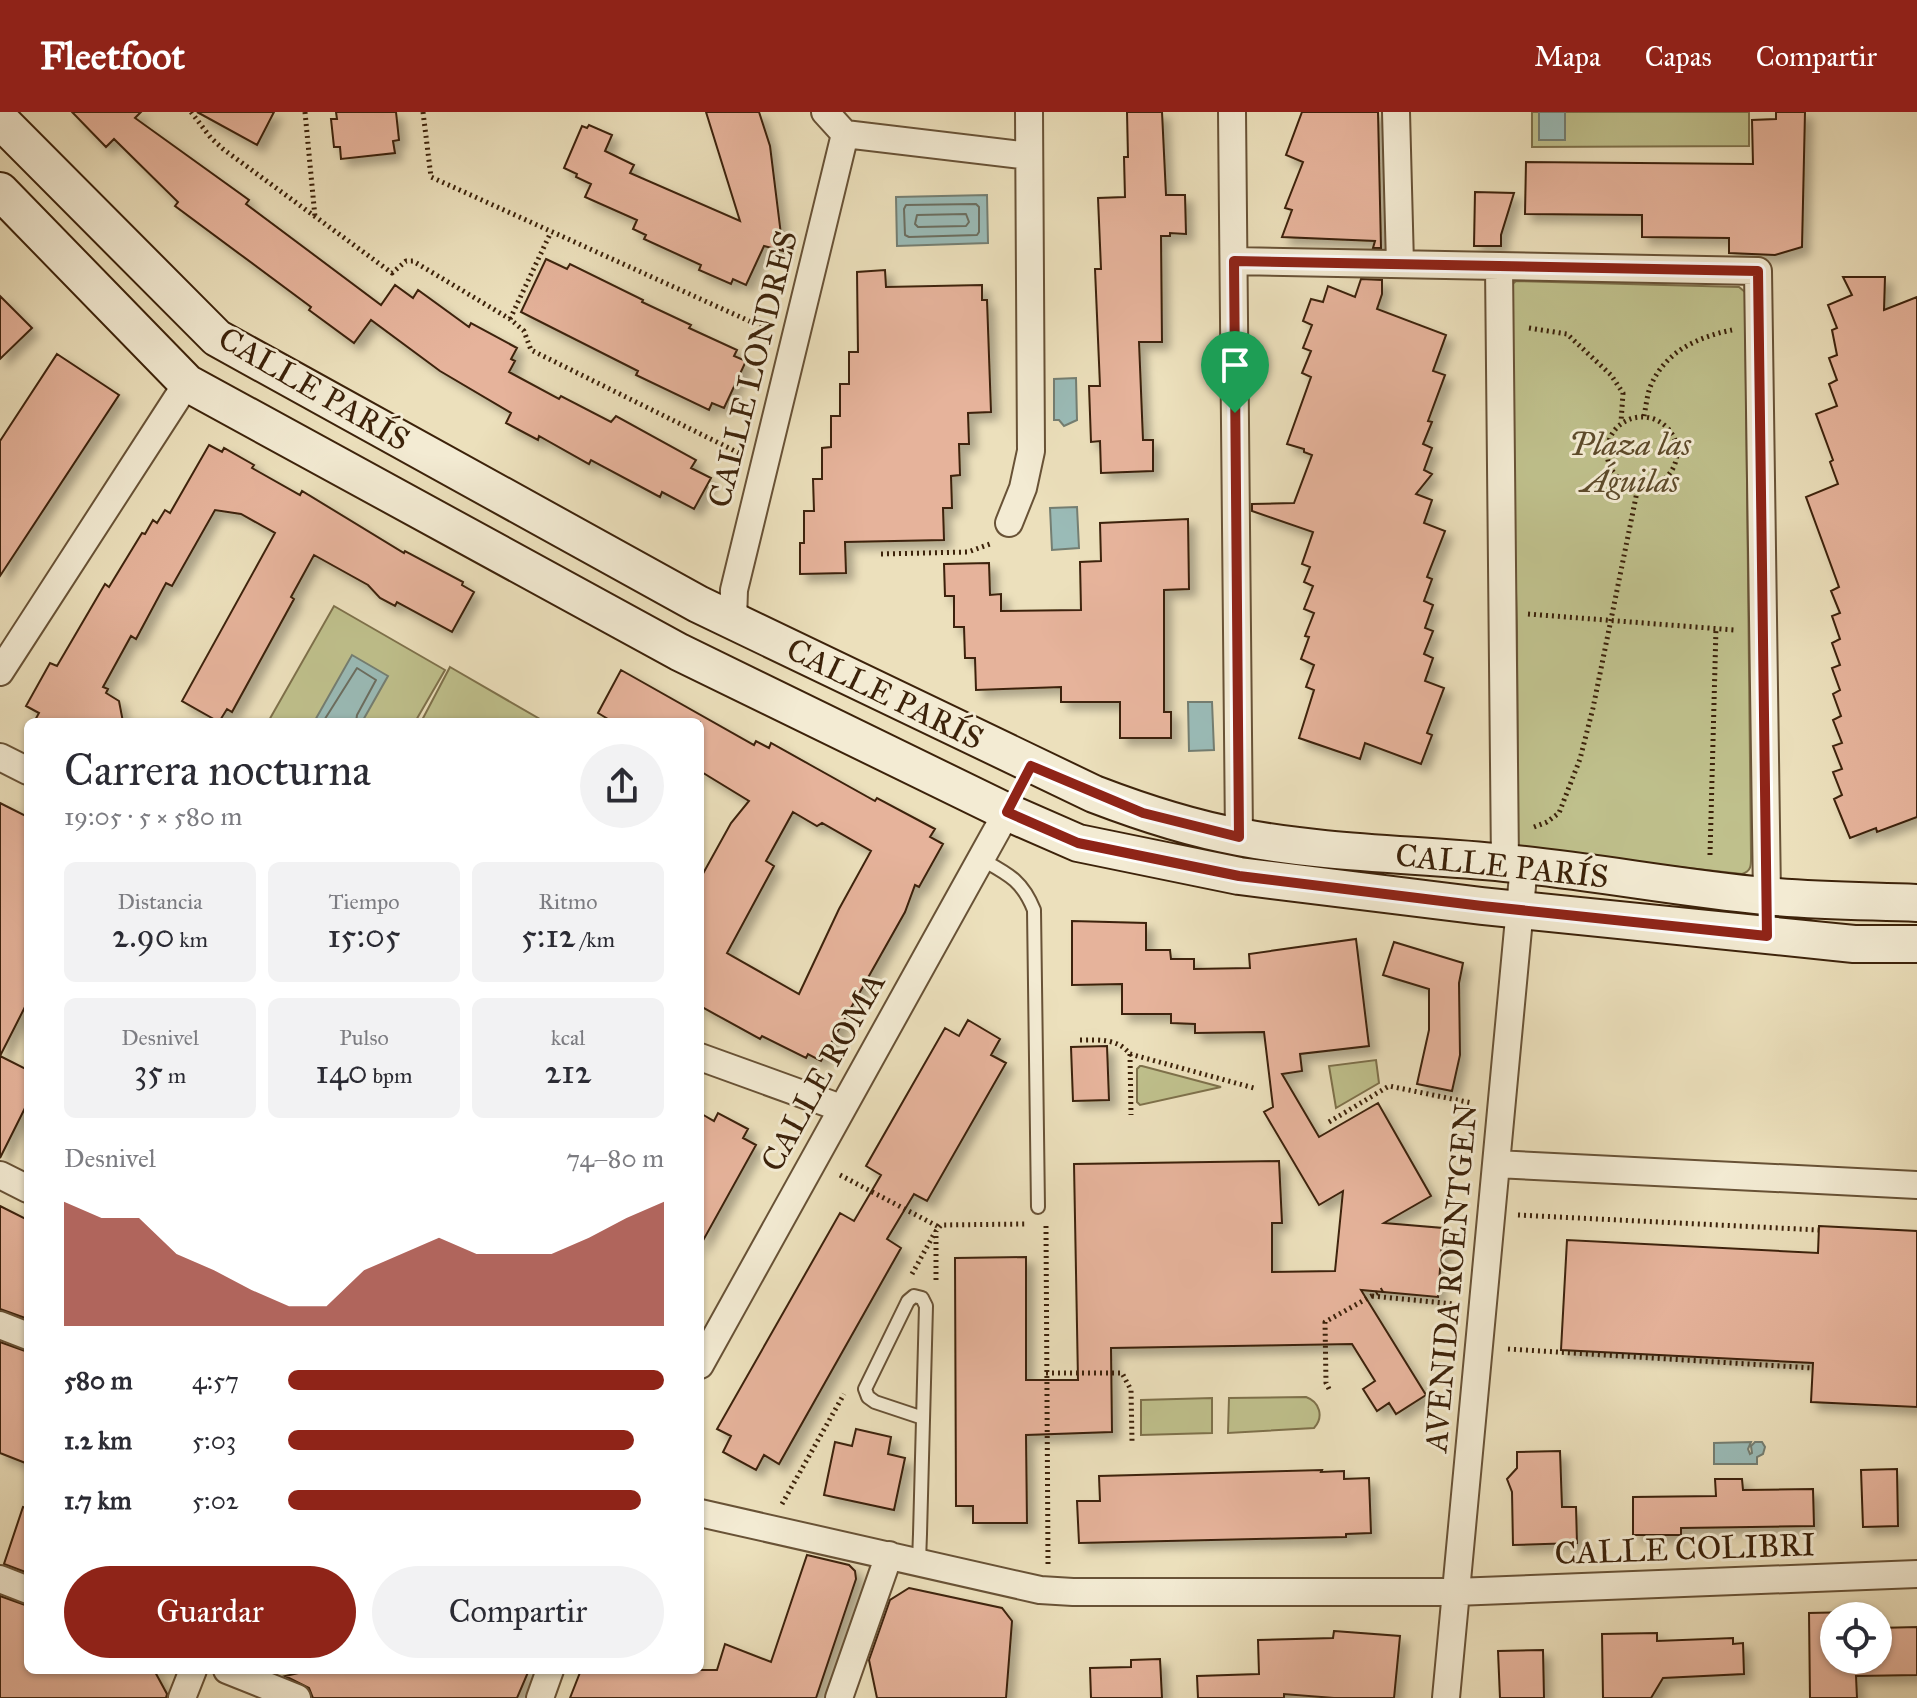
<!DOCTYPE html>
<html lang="es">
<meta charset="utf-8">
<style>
:root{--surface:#fff;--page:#f2f2f3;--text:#2b2b33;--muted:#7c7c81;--accent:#8f2418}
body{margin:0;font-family:"IM FELL Great Primer",serif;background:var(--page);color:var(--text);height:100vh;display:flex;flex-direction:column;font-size:30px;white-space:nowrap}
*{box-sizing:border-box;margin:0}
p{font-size:26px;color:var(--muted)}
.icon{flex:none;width:44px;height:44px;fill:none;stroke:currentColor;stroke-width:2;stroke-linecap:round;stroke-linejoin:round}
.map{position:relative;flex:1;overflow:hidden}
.details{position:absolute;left:24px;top:606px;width:680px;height:956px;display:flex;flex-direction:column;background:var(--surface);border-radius:12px;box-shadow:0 2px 6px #0004}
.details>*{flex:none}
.tools{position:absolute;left:1820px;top:1490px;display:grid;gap:16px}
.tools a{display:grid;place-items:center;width:72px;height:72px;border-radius:50%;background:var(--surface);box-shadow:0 2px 6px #0004;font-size:40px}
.pin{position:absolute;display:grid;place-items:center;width:68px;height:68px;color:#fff;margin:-82px -34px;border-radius:50% 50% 50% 0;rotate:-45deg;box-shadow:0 0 8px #0007}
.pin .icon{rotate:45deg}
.round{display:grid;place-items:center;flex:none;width:84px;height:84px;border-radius:42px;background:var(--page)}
.summary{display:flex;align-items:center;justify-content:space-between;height:136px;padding:0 40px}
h1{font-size:44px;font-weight:600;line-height:60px}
.stats{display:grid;grid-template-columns:repeat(3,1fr);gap:12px;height:136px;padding:8px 40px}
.stats div{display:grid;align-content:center;border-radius:12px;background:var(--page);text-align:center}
.stats b{font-size:34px;font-weight:600}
.stats small{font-size:22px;font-weight:400}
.stats p{font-size:22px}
.chart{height:224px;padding:16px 40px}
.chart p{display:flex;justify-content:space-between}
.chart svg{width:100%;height:144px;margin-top:8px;fill:var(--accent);opacity:.7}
.primary-button{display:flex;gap:16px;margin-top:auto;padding:16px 40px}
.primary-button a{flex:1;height:92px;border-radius:48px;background:var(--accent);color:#fff;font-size:32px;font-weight:600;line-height:92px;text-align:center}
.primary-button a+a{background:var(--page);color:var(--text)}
ul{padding:0 40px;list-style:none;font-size:26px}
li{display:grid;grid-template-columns:128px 96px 1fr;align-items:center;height:60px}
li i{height:20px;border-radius:10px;background:var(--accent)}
header{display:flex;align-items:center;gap:48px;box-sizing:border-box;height:112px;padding:0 40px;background:var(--accent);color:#fff}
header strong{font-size:38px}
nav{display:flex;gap:44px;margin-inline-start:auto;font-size:28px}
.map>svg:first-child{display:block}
.green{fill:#bfc08c;stroke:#7e714b;stroke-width:2}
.water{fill:#9abbb7;stroke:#747e72;stroke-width:2}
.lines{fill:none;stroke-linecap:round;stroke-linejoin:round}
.shore{stroke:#6b6e60;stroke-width:2}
.building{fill:#e6b39b;stroke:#3c220a;stroke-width:2;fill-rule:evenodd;filter:url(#shadow)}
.service-casing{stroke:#685236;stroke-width:16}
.minor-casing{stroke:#685236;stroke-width:30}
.secondary-casing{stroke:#3c220a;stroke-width:40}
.path{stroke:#3c220a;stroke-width:5;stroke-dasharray:2 4;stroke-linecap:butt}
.service{stroke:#f3ebd3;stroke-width:12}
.minor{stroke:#f3ebd3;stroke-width:26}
.secondary{stroke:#f3ebd3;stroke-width:36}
.route-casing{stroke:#fff;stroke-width:16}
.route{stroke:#8f2418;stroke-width:10}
.labels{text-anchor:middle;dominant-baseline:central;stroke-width:6;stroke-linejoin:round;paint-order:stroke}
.street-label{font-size:32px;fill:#3c220a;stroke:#f3ebd3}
.park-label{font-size:32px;font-style:italic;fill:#5d4a2a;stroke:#f3ebd3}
</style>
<header>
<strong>Fleetfoot</strong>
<nav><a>Mapa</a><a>Capas</a><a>Compartir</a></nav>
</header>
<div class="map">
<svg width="1917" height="1586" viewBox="0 0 1917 1586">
<defs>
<filter id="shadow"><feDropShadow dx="7" dy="7" stdDeviation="4" flood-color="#0004"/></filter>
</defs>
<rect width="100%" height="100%" fill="#ece0bc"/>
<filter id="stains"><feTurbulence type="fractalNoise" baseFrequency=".0025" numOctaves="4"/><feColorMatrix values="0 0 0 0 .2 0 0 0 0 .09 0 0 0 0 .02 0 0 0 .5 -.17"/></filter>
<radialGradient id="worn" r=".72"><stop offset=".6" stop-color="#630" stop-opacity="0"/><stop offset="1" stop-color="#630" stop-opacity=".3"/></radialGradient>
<path class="green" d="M1532 0H1749V34L1532 35Z
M1516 169 1739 175 1745 180 1751 743C1751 752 1752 759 1742 762L1526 738 1518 733 1517 518 1508 176Z
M334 494 445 558 415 610H268Z
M450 555 545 610H421Z
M1376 948 1379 971 1336 996 1329 954Z
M1140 954H1142L1221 975 1140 993 1137 990V957Z
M1306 1285C1320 1290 1324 1305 1314 1316L1228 1321 1229 1286Z
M1212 1286V1321L1141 1323V1288Z"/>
<path class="water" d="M1539 0H1565V28H1539Z
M987 83 988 131 897 134 896 85Z
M1076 266 1077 308 1064 314 1059 308H1054V267Z
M1077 395 1079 436 1052 438 1050 396Z
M352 543 388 564 362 610H314Z
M1188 590H1212L1214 638 1189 639Z
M1751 1330 1748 1337 1750 1342 1752 1341 1751 1334 1755 1330H1762L1765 1335 1763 1342 1757 1345V1352H1714V1331Z"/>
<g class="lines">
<path class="shore" d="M976 92 979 95V120L977 123 909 125 905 123 904 97 906 93Z
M966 102 969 110 966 114 918 115 915 112 917 103Z
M323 610 357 556 376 568 357 603 356 610"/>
</g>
<path class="building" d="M72 0H141L135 6 249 88 246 92 381 193 395 173 413 186 418 178 469 215 471 211 517 236 511 247 515 249 509 260 559 287 561 284 611 310 616 304 696 348 691 356 711 366 694 397 662 380 660 385 591 348 589 352 539 324 538 328 506 311 511 301 440 259 371 208 354 231 309 198 311 195 175 94 178 90 114 27 106 35Z
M197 0H274L257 33Z
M336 0H396L399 28 393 29 395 41 341 47 340 35H334L331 7H337Z
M706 0H759L770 34 783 139 764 134 746 173 733 167 731 172 699 158 701 153 644 127 646 123 633 117 637 108 585 85 591 72 576 65 577 62 564 56 582 14 587 16 589 13 612 23 605 39 634 53 630 61 740 109Z
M1127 0H1162L1166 83H1185L1186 122 1170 121V124H1161L1162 230H1139L1143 328H1153V359L1101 361 1100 329 1091 330 1089 274H1100L1095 157H1101L1098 86 1125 85 1124 45H1128Z
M1302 0H1378L1381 136H1373L1375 129 1282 125 1292 98 1285 96 1303 50 1286 43Z
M1776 0H1805L1802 135 1775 143 1729 141V126L1642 125V103L1525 102 1526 50 1753 52 1752 8 1776 7Z
M1475 80 1514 81 1501 123V134H1474Z
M546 147 567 157 570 152 643 188 642 190 691 213 689 216 737 238 734 244 746 249 724 296 712 291 709 298 636 263 638 259 521 200Z
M885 158 886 175 982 173V188H987L991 300 968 301 969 332H959L960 363 951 364 952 396H943L944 428 845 430 846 461 800 462V431H804V399H814L813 367H822V336L831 335V304H840V272H849V240H858L857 160Z
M1843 165H1885L1884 198 1917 185V705L1877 720 1876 716 1850 726 1834 687 1842 683 1833 660 1842 657 1833 634 1842 631 1833 608 1841 604 1833 582 1840 578 1832 556 1840 553 1832 531 1840 527 1832 504 1840 501 1831 479 1839 475 1806 385 1838 372 1830 350 1833 348 1816 302 1837 294 1829 272 1837 268 1829 246 1837 243 1832 218 1837 216 1828 193 1852 183Z
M1361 167 1382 168V182L1377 197 1446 223 1433 259 1445 263 1428 309 1432 310 1423 332 1432 336 1424 358 1432 362 1416 382 1432 388 1424 411 1445 419 1427 465 1432 467 1424 489 1433 493 1425 516 1433 519 1424 542 1433 546 1425 569 1444 576 1427 621 1432 623 1421 652 1365 631 1360 647 1299 626 1314 578 1306 575 1314 553 1301 547 1309 525 1305 524 1314 501 1304 497 1313 474 1304 470 1310 455 1302 452 1313 420 1252 399V392L1294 391 1312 343 1304 340V337L1287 332 1311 265 1302 261 1311 239 1303 236 1312 213 1303 209 1311 187 1323 190 1328 174 1355 185Z
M0 184 32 216 0 247Z
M57 242 119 283 0 464V329Z
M209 333 222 340 224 336 254 353 252 356 300 383 302 379 404 441 405 439 463 470 462 473 474 480 452 520 397 490 395 494 380 486 368 473 314 443 291 485 294 487 232 600 227 597 219 610 182 589 275 421 241 402 215 398 172 474 166 471 136 527 131 524 103 575 108 577 106 581 119 589 123 610H34L39 601 26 594 50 551 57 554 105 472 109 475 142 421 145 422 153 408 157 411 165 398 170 401Z
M1188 407 1189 477 1164 478V600H1171V626H1120V590H1061V575L976 578 975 546H965L964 515H954V484H945L944 452 989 451 990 483 1001 482V499L1081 498 1080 450 1101 449 1100 411Z
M621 558 754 633 756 629 769 636 771 631 875 689 877 686 935 717 930 725 943 732 919 775 915 773 905 800 821 949 808 942 806 946 762 924 760 927 700 894V767L731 711 749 689 700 659V610H613L598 601ZM793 700 817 714 822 711 871 739 839 797 799 882 727 841 774 754 766 749Z
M0 691 28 705V889L0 944 28 958V990L0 1046Z
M1072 809 1146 811V838H1170L1171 847H1194V857L1250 856 1249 842 1356 827 1369 934 1300 942 1302 959 1282 962 1319 1025 1378 991 1431 1084 1384 1111 1443 1116 1438 1185 1361 1178 1426 1283 1396 1302 1389 1291 1377 1299 1363 1277 1375 1269 1352 1232 1111 1236 1112 1320 1026 1323 1027 1411H973V1394H956L955 1146 1026 1145V1268H1078L1074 1052 1279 1049 1282 1111H1272V1160L1335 1159 1343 1079 1319 1093 1264 1000 1273 995 1264 920 1195 921V912L1171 911V902H1122V872L1072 873Z
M1394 830 1463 851 1459 871 1460 943 1452 979 1417 972 1429 918V877L1383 863Z
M968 908 1000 927 991 943 1006 951 927 1089 914 1082 887 1127 901 1136 779 1352 764 1343 756 1358 723 1340 731 1324 717 1317 840 1101 854 1109 881 1063 866 1054 945 916 959 924Z
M1107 934 1109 988 1073 989 1071 935Z
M700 1001 714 1009 718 1001 748 1017 743 1026 756 1033 700 1134Z
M0 1094 28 1108V1207L0 1197Z
M1819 1114 1917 1119V1295L1811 1290 1813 1251 1561 1238 1567 1128 1818 1141Z
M0 1230 28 1240V1352L0 1341Z
M856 1317 891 1325 888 1342 905 1346 894 1398 824 1383 835 1330 852 1334Z
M1560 1339 1562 1395H1576L1577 1431 1513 1433 1512 1380 1507 1367 1517 1356V1340Z
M1897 1357 1898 1414 1863 1415 1861 1358Z
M1322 1358 1321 1360 1344 1359V1367L1369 1366 1371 1421 1346 1422V1425L1079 1431 1077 1389H1100L1099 1364Z
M1715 1367H1742L1743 1378 1813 1377 1814 1414 1681 1416V1423H1633V1385L1716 1384Z
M23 1395 28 1396V1461L4 1452Z
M807 1443 849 1453 855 1459 856 1467 816 1586H570L581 1558H717L725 1532 771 1550Z
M909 1476 1002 1496 1012 1509 1006 1586H877L869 1548 890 1488Z
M0 1484 28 1494V1558H154L167 1582 166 1586H0Z
M1855 1500 1856 1504H1834V1548H1878V1516L1917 1515V1563L1856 1564 1857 1586H1810L1809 1501Z
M1334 1519 1400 1524 1394 1586H1334L1284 1582V1586H1198L1197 1564 1259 1562 1258 1528 1333 1526Z
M1657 1521V1529L1733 1526V1532L1743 1531 1744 1562 1663 1566 1651 1586H1603L1602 1522Z
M1543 1538 1544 1586H1500L1498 1539Z
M1160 1547 1162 1586H1091L1090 1556 1131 1555V1548Z
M312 1558H529L517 1586H313L309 1576 285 1564Z"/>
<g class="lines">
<defs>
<path id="service" d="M981 747C1008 762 1022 768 1034 798L1038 1095
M919 1449 920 1422 926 1194 922 1186 914 1184 908 1189 865 1277 868 1285 875 1290 923 1306"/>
<path id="minor" d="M825 0 845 22 1029 44
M1232 0 1239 725
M1396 0 1400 152
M1234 149 1758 159 1767 784
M1499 154 1505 751
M1009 411 1023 376 1031 339 1029 0
M733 508 734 478 845 22
M0 560 187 271
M0 645 28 659
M700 945 841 996
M1496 1052 1917 1073
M0 1063 28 1077
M0 1213 28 1224
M700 1253 1007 700
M700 1401 1040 1478 1073 1480H1455L1917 1462
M0 1467 28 1478
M227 1558 297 1586
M182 1586 193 1558
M540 1586 550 1558
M839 1586 889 1443
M1446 1586 1524 753"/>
<path id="secondary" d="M0 8 217 226 698 492 1094 682C1141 700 1189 716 1239 725 1327 742 1417 742 1505 751 1592 759 1678 776 1765 784 1815 789 1867 789 1917 791
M0 79 187 271 679 540 1007 700 1078 731 1239 764 1482 794 1854 832H1917"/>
</defs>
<use href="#service" class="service-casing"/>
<use href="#minor" class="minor-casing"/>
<use href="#secondary" class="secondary-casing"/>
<path class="path" d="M191 0 211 26 223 37 392 161 406 149H413L510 207 524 219 531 238 741 342
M305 0 315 105
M423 0 431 65 769 218
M510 207 551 120
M1529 216 1567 222 1611 263 1623 281 1621 310
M1644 304C1646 295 1647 282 1651 273 1666 239 1698 225 1732 218
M1607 340a35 35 0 1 1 70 0a35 35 0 1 1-70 0Z
M881 442 968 440 990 432
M1528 502 1734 518
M1534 715 1547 710 1559 701 1580 647 1593 596 1638 375
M1710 743 1716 516
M1080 928C1099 928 1117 926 1130 942L1254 976
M1130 942 1131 1003
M1329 1010 1389 974 1472 991
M840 1063 939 1115
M1518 1103 1819 1118
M1046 1114 1048 1452
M912 1162 934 1122
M936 1168V1119L941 1113 1026 1112
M1372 1184 1454 1192
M1508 1237 1813 1256
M1046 1261H1122L1131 1278 1132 1329
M1329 1277 1326 1271 1325 1210 1384 1177
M782 1392 844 1282"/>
<use href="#service" class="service"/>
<use href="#minor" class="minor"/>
<use href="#secondary" class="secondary"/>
</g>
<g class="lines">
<defs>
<path id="route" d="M1234 149 1758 159 1767 824 1482 794 1239 764 1078 731 1007 700 1031 654 1143 701 1239 725Z"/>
</defs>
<use href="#route" class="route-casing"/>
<use href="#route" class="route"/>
</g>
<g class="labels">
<g class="street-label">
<text transform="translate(753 257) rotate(-76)">CALLE LONDRES</text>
<text transform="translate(314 277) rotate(30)">CALLE PARÍS</text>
<text transform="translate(885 582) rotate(26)">CALLE PARÍS</text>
<text transform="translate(1502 754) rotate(6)">CALLE PARÍS</text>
<text transform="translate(823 960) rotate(-61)">CALLE ROMA</text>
<text transform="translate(1451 1166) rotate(-85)">AVENIDA ROENTGEN</text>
<text transform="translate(1685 1437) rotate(-2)">CALLE COLIBRI</text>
</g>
<g class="park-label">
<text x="1630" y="332">Plaza las<tspan x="1630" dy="37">Águilas</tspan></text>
</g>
</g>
<rect width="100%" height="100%" filter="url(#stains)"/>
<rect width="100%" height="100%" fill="url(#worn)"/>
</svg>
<div class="tools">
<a><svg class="icon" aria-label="locate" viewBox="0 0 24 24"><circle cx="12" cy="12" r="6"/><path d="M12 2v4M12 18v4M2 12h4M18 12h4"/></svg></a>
</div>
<div class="pin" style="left:1235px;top:301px;background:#1e9e55"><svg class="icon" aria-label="arrive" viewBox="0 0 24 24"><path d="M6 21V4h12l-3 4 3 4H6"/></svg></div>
<section class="details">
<div class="summary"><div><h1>Carrera nocturna</h1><p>19:05 · 5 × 580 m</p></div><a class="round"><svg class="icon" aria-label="share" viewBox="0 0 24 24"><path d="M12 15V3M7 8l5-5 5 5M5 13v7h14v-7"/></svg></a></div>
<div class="stats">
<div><p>Distancia</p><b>2.90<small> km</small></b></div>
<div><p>Tiempo</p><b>15:05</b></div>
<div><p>Ritmo</p><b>5:12<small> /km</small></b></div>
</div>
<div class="stats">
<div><p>Desnivel</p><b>35<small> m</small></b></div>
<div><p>Pulso</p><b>140<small> bpm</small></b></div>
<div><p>kcal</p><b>212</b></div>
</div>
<div class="chart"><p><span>Desnivel</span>74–80 m</p>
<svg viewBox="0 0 160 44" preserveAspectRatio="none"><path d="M0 44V6L10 11L20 11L30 22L40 27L50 33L60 38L70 38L80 27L90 22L100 17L110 22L120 22L130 22L140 17L150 11L160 6V44z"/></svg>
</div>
<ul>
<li><b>580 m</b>4:57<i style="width:100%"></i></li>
<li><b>1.2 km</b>5:03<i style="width:92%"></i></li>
<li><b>1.7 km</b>5:02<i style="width:94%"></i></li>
</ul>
<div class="primary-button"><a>Guardar</a><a>Compartir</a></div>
</section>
</div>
